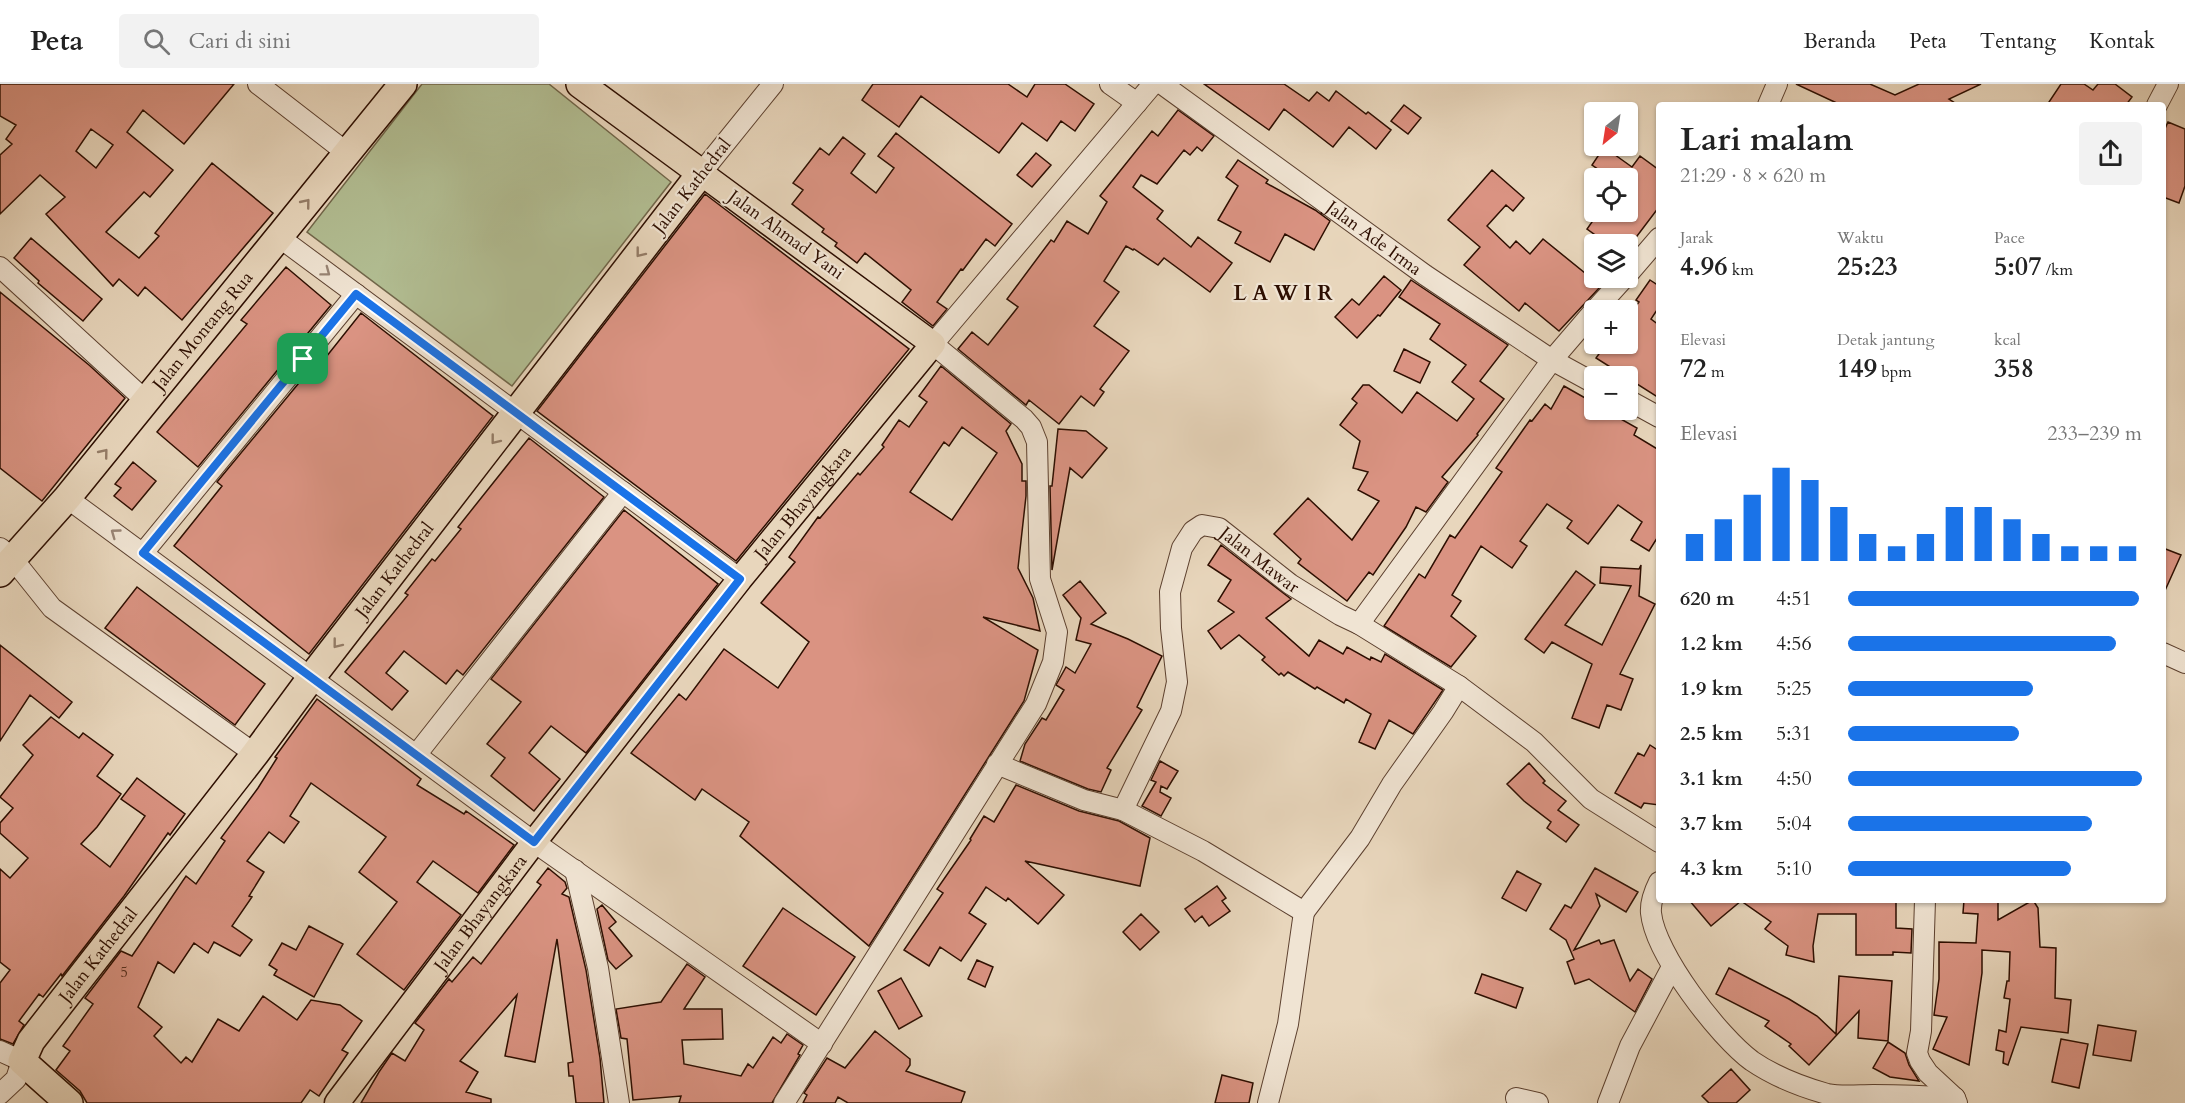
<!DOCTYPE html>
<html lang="id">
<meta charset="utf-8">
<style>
:root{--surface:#fff;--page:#f2f2f2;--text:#222;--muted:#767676;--line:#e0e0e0;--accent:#1a73e8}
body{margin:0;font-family:Cardo,serif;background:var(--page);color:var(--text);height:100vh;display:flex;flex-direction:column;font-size:22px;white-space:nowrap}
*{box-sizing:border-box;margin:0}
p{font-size:20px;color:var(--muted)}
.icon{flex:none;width:33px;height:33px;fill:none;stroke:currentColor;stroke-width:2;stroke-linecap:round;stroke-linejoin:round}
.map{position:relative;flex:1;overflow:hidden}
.details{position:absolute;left:1656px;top:18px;width:510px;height:801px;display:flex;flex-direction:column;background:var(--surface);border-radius:6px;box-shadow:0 2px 4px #0004}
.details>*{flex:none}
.needle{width:39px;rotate:210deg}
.fabs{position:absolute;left:1584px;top:18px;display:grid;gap:12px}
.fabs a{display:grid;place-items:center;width:54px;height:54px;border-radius:6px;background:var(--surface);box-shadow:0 2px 4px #0004;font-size:30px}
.pin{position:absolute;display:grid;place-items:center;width:51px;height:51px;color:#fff;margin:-26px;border-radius:12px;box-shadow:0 3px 9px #0006}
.round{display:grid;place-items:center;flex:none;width:63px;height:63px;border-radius:6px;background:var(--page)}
.overview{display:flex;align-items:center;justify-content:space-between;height:102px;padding:0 24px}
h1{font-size:33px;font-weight:800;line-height:45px}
.figures{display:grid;grid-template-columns:repeat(3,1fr);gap:9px;height:102px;padding:6px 24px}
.figures div{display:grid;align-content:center}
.figures b{font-size:26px;font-weight:800}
.figures small{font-size:16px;font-weight:400}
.figures p{font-size:16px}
.chart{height:168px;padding:12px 24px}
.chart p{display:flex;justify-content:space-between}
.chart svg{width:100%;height:108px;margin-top:6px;stroke:var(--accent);stroke-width:6}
ul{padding:0 24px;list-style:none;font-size:20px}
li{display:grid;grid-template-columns:96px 72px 1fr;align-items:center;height:45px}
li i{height:15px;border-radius:8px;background:var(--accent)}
header{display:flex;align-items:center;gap:36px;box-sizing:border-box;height:84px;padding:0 30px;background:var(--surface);border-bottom:2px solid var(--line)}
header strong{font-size:28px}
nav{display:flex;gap:33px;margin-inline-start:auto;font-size:21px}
.search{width:420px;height:54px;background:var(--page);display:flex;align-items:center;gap:15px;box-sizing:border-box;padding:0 21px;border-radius:6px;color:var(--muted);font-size:22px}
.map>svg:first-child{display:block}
.green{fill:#b2be93;stroke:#70664a;stroke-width:1.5}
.building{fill:#da9382;stroke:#2d0e00;stroke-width:1.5;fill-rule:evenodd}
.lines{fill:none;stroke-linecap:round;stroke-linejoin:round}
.minor-casing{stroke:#5c402f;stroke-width:22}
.major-casing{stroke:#2d0e00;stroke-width:27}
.highway-casing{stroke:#2d0e00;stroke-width:30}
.minor{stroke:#f0e4d3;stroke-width:20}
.major{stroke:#e8d6bc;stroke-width:24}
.highway{stroke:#e8d6bc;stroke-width:27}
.oneway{stroke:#947c67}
.oneway2{stroke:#988474}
.route-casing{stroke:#fff;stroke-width:12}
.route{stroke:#1a73e8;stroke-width:8}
.labels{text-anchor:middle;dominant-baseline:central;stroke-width:4.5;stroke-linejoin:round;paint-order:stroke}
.number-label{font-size:15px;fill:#582f20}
.street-label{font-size:18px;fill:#2d0e00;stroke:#f0e4d3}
.quarter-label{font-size:21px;font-weight:bold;fill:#2d0e00;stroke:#f0e4d3}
</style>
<header>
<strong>Peta</strong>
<div class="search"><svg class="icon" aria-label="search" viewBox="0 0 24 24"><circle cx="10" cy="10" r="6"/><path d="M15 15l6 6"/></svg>Cari di sini</div>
<nav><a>Beranda</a><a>Peta</a><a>Tentang</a><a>Kontak</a></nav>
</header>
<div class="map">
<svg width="2185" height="1019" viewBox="0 0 2185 1019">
<rect width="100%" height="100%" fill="#e8d6bc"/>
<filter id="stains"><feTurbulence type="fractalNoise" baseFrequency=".00333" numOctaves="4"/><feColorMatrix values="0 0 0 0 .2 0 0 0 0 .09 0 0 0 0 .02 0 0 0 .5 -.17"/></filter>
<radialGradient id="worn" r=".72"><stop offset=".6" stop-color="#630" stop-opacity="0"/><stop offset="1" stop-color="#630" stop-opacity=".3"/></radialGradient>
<path class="green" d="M422 0H549L671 98 512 302 307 148Z"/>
<path class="building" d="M0 0H234L184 60 143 26 127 48 173 86 150 113 144 108 106 148 139 174 159 152 155 149 212 79 273 129 182 236 145 203 138 212 119 195 113 202 46 130 65 113 40 91 0 130V71L12 60 6 55 16 41 0 32ZM91 45 113 61 96 84 76 67Z
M873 0H1008L1027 13 1035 0H1065L1094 20 1075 47 1061 37 1047 57 1022 39 999 69 921 12 899 43 862 16Z
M1204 0H1284L1309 17 1317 8 1329 17 1336 7 1366 30 1368 28 1391 46 1376 65 1349 43 1333 63 1284 25 1269 46Z
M1796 0H1870L1895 11 1919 0H1981L1949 15 1958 21H1841Z
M2061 0H2084L2093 6 2098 0H2115L2132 13 2126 21H2047Z
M1404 21 1421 34 1408 50 1391 37Z
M1178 26 1214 52 1202 67 1197 63 1190 71 1184 66 1157 100 1141 91 1133 103 1163 127 1157 135 1191 163 1198 153 1232 179 1210 208 1164 174 1158 181 1134 165 1133 166 1126 162 1104 197 1119 208 1094 242 1129 267 1100 305 1104 308 1094 322 1081 312 1059 340 1029 316 1026 321 958 265 972 248 988 261 1018 223 1007 215 1051 156 1054 158 1067 137 1088 150 1107 118 1100 112 1152 47 1158 52Z
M2168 38 2185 45V102L2179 119 2163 113V49Z
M896 49 1012 140 995 162 986 155 963 186 961 185 937 218 947 225 933 242 902 218 911 206 865 169 857 179 835 162 837 159 822 148 824 145 792 120 803 106 793 99 820 64 829 71 843 53 865 70 851 89 876 109 894 84 878 72Z
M1604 63 1632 83 1640 72 1659 86V123L1631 160H1608L1587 145 1599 128H1628V94H1611L1592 81Z
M1036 69 1051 81 1032 103 1017 91Z
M1238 76 1268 96 1266 99 1315 126 1330 137 1314 166 1285 150 1270 178 1235 159 1241 148 1218 136 1238 102 1226 93Z
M1492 86 1524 114 1513 127 1506 121 1487 142 1510 164 1516 157 1530 170 1543 155 1601 202 1559 247 1525 219 1519 227 1464 181 1480 163 1448 136Z
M705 110 909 265 736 477 537 327Z
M31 154 102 215 83 237 38 199 39 197 14 174Z
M286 183 331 221 198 383 157 348 247 240 241 236Z
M1384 192 1401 206 1380 232 1378 231 1357 254 1335 233 1352 215 1359 221Z
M1411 196 1508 261 1480 297 1504 315 1477 350 1478 351 1442 393 1448 398 1426 428 1416 423 1406 443 1373 491 1369 488 1347 517 1298 479 1301 475 1274 450 1308 414 1352 456 1379 417 1358 406 1368 388 1353 384 1360 357 1340 341 1357 319 1352 315 1363 301H1369L1402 329 1417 308 1457 337 1474 315 1452 298 1466 281 1430 255 1440 240 1399 213Z
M1650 196 1659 202V223L1651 235 1659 241V314L1596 274 1606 260H1628V233L1639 218 1636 216Z
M0 208 89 281 125 314 42 417 0 384Z
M361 229 493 332 309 570 174 462 222 402 217 398 303 294 307 297Z
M1404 265 1430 278 1420 299 1394 287Z
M941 282 1011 340 1006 347 1022 380V397H1026V412L1018 484 1033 514 1040 547 983 533 1038 566 1024 617 869 862 740 752 749 738 702 705 695 716 631 669 679 610 686 616 724 565 778 604 809 558 761 519 795 478 789 473 818 433 820 434 858 389 860 391 884 363 882 361 899 336 909 343 927 318 919 312ZM962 343 997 369 952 436 910 408 944 358 949 362Z
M1564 302 1594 319V326H1605L1637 344 1634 351 1659 366V451L1649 467 1631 456 1642 438 1618 421 1588 460 1567 444 1572 437 1547 420 1520 457 1527 462 1512 484 1481 462 1452 511 1461 517 1451 532 1476 552 1451 583 1384 542 1419 490 1425 494 1450 451 1455 454 1502 388 1496 384 1530 336 1532 337 1545 320 1551 325Z
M1058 345 1086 347 1107 364 1082 394 1070 384 1052 486 1050 402H1052Z
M529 354 604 413 463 591 457 586 446 600 404 567 386 589 408 607 392 626 345 588 408 511 405 509 432 475 435 477 461 445 458 443Z
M133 378 156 397 132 426 114 412 121 404 115 400Z
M624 426 718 500 586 669 551 642 529 669 560 695 534 727 491 692 505 674 487 660 521 618 491 595Z
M1221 461 1291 515 1266 534 1309 572 1319 556 1343 570 1347 563 1370 576 1371 573 1381 578 1385 570 1443 606 1413 650 1389 636 1375 665 1359 658 1371 630 1346 615 1344 619 1317 603 1315 605 1288 588 1284 592 1281 589 1279 591 1262 576 1265 573 1239 551 1221 565 1208 547 1234 528 1218 517 1231 496 1208 481Z
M2163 464 2181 471 2163 511Z
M1641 481 1639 512 1655 520 1620 590 1633 595 1621 626 1607 621 1599 644 1572 634 1592 580 1552 558 1544 569 1525 555 1576 487 1595 501 1565 541 1602 561 1631 502 1600 499 1601 483 1639 485Z
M1080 497 1106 529 1091 540 1128 555 1162 572 1137 623 1142 626 1107 684 1111 686 1101 708 1088 705 1020 677 1025 660 1042 634 1046 636 1064 606 1056 601 1066 583 1075 589 1091 560 1076 556 1081 534 1063 511Z
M137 503 265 600 235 641 105 544Z
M0 561 72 618 59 634 30 611 0 657Z
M317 615 421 695 417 701 464 730 466 727 514 761 478 809 433 777 417 798 461 831 404 906 357 870 397 818 359 788 386 753 311 699 290 732 299 738 284 759 269 748 247 777 264 788 249 812 252 813 232 842 252 856 240 872 214 858 208 869 194 859 174 889 158 878 138 923 162 943 154 952 181 979 186 973 192 978 218 935 239 947 263 912 297 936 311 916 340 921 362 937 342 966 348 969 319 1012 310 1006 301 1019H87L80 1007 56 986 70 967 63 962 93 920 85 914 121 867 132 872 186 792 196 800 225 757 221 754 258 704 277 674 275 673Z
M51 633 79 654 83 649 113 671 97 692 121 710 97 743 81 760 110 783 145 732 121 715 137 694 185 730 170 751 168 749 124 812 62 892 61 890 43 913 39 910 19 937 24 941 13 960 0 955V899L10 886 0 878V785L10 794 28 774 0 749V739L13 724 0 713 33 671 23 661Z
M1650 661 1659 667V721L1644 719 1641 724 1615 709 1638 669 1644 672Z
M1160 677 1178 687 1167 705 1161 702 1160 708 1171 714 1161 732 1142 722 1156 698 1151 696Z
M1529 679 1545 697 1543 699 1566 717 1558 726 1579 741 1566 758 1547 744 1551 738 1524 717 1507 700Z
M1016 701 1079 727 1119 737 1150 754 1140 802 1025 777 1064 811 1038 840 1008 814 1006 817 986 803 969 829 986 840 961 877 940 863 929 882 904 866 943 809 937 805 971 756 970 755 984 732 994 738Z
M548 784 565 798 567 804 562 810 569 813 586 886 600 974 604 1019H576L573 992H569L568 979 573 978 557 855 535 978 505 972 517 911 460 977 478 988 466 1008 491 1015V1019H361L379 988 392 969 405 977 424 946 415 939 442 904 449 895 452 898 473 873 481 880 541 801 537 798Z
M1595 784 1638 808 1626 828 1596 810 1600 822 1574 866 1599 856 1601 860 1614 856 1630 897 1638 885 1652 895 1635 928 1589 895 1575 900 1567 878 1574 875 1566 856 1550 845 1565 821 1571 824Z
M1517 787 1541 800 1526 827 1502 814Z
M1217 802 1226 814 1222 817 1230 827 1209 842 1202 832 1195 838 1185 825Z
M1689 816H1896V844L1912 845 1911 869 1893 868V871H1856V830H1818L1813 862 1814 878 1786 871 1788 862 1765 845 1771 838 1741 817 1711 842Z
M1964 816H1998V836L2033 816 2038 824 2040 863 2056 864 2055 914 2071 916 2068 949 2021 943 2008 981 2003 979 2004 968 1996 966 1999 946 2006 948 2010 915 2004 914 2007 897H2009L2010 868 1982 866V889L1969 981 1933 965 1947 933 1934 931 1939 895V858L1976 859 1978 830 1963 829Z
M602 821 616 838 609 844 632 872 616 885 608 876 597 825Z
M783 824 855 873 816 931 743 882Z
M1141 830 1159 848 1140 866 1123 848Z
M309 842 343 860 314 913 274 891 277 886 269 881 282 859 296 866Z
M977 876 993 883 985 903 968 895Z
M687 880 705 893 684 925H722L723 955 682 956 684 980 741 992 748 980 753 984 773 953 781 959 787 950 803 961 798 970 800 971 772 1019H679L681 1012 633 1016 627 955 621 954 616 925 661 918Z
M1729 884 1789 915 1817 932 1836 950 1839 892 1892 897 1888 957 1858 954 1859 927 1809 981 1789 962 1791 960 1765 942 1769 937 1716 910Z
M1482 890 1523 904 1516 924 1475 909Z
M901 894 922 932 899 945 878 907Z
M2098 941 2136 947 2131 977 2093 971Z
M875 947 910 975V981L906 987 965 1008 961 1019H848L838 1013 835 1019H803L807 1011 804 1009 827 974 845 984Z
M2061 955 2088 960 2079 1004 2052 998Z
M1888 958 1905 969 1909 981 1919 997 1890 993 1873 984Z
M1731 985 1750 1006 1736 1019H1709L1702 1012Z
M1222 991 1253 999 1249 1019H1215Z"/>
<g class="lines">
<defs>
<g id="minor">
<path d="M258 0 347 69"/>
<path d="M1110 0 1137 19"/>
<path id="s1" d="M1162 0 1425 191 1552 276 1594 299"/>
<path d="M1768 21 1777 0"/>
<path d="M2157 21 2168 0"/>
<path d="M701 89 773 0"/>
<path d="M279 153 740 495"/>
<path d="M0 183 146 317"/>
<path d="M1628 190 1659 154"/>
<path d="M1595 226 1624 194"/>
<path d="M1628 316 1659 333"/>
<path d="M67 414 534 758 822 960"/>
<path d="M0 464 12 474 52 524 255 670"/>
<path d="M143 469 356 210"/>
<path d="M2163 569 2185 579"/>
<path d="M1459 602 1534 658 1591 715 1659 758"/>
<path d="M416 671 623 408"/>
<path id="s2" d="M997 680 1084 716 1123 726 1171 627 1177 598 1171 544 1170 508 1182 464 1193 447 1202 441 1219 444 1290 500 1340 531 1359 540 1552 276 1594 227"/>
<path d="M1123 726 1203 767 1304 828 1288 940 1268 1019"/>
<path d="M575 786 598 884 619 1019"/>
<path d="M1659 798C1654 808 1650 818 1651 829 1655 870 1719 953 1752 977 1774 992 1802 1003 1827 1010 1841 1013 1859 1011 1873 1011 1900 1011 1927 1012 1955 1014L1957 1019"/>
<path d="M1925 816 1921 947 1917 969 1920 977 1928 989 1955 1014"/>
<path d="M1304 828 1360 754 1392 700 1443 628 1459 602 1359 540"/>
<path d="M0 967 22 977 16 995 0 1010"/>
<path d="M1516 1014 1538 1019"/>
<path d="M784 1019 1036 620 1053 578 1057 548 1040 495 1037 358 1031 343 1024 335 933 260 1153 0"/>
<path d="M1608 1019 1630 962 1672 883"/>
</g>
<g id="major">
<path id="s3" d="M337 1019 534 758 740 495 933 260 701 89"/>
</g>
<g id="highway">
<path id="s4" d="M0 489 67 414 403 0"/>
<path id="s5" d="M69 1019 22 977 31 957 255 670 311 594 701 89 580 0"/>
</g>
</defs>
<use href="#minor" class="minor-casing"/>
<use href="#major" class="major-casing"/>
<use href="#highway" class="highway-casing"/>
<use href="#minor" class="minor"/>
<use href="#major" class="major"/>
<use href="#highway" class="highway"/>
</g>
<defs><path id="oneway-chevron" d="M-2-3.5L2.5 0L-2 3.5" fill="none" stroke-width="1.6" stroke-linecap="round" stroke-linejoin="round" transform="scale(1.5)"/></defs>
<g class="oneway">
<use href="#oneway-chevron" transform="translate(306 119) rotate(-51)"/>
<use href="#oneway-chevron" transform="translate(640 169) rotate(128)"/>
<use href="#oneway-chevron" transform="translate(495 356) rotate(128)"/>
<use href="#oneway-chevron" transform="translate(104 369) rotate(-51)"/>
<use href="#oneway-chevron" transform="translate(337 560) rotate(128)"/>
</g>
<g class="oneway2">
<use href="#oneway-chevron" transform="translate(326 188) rotate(37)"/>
<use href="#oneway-chevron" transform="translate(115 449) rotate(-144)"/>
</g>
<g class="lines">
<defs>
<path id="route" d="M356 210 740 495 534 758 143 469Z"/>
</defs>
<use href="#route" class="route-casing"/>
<use href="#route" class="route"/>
</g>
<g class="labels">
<g class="number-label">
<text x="124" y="888">5</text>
</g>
<g class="street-label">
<text transform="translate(692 102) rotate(-52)">Jalan Kathedral</text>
<text transform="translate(786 151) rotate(36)">Jalan Ahmad Yani</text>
<text stroke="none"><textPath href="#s1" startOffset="262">Jalan Ade Irma</textPath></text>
<text stroke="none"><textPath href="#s4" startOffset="316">Jalan Montang Rua</textPath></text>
<text stroke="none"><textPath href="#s3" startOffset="760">Jalan Bhayangkara</textPath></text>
<text stroke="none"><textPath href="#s2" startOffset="510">Jalan Mawar</textPath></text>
<text stroke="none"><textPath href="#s5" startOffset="680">Jalan Kathedral</textPath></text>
<text stroke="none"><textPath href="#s3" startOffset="238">Jalan Bhayangkara</textPath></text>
<text stroke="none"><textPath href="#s5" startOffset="194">Jalan Kathedral</textPath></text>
</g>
<g class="quarter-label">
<text x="1283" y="209">L A W I R</text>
</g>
</g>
<rect width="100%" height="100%" filter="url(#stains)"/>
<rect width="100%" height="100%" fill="url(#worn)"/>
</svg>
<div class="fabs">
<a><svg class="needle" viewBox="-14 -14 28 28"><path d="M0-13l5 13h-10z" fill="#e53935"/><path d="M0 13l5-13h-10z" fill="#767676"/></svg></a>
<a><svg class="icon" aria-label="locate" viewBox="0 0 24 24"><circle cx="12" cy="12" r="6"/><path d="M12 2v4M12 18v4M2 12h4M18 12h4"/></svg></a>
<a><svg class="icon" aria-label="layers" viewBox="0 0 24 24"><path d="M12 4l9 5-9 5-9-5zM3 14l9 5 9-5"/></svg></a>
<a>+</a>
<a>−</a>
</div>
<div class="pin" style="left:303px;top:275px;background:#1e9e55"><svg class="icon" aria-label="arrive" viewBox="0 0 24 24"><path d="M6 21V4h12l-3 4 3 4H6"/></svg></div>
<section class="details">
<div class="overview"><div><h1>Lari malam</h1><p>21:29 · 8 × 620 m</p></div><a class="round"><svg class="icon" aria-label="share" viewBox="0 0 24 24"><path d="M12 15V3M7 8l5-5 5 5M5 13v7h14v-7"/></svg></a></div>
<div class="figures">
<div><p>Jarak</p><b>4.96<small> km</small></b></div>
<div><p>Waktu</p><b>25:23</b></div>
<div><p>Pace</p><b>5:07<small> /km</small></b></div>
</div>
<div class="figures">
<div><p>Elevasi</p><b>72<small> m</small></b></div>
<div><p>Detak jantung</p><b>149<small> bpm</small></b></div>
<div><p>kcal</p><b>358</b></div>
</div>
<div class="chart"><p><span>Elevasi</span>233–239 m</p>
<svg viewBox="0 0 160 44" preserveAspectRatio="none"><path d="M5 44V33M15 44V27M25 44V17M35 44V6M45 44V11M55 44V22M65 44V33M75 44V38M85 44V33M95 44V22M105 44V22M115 44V27M125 44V33M135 44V38M145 44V38M155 44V38"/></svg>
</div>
<ul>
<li><b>620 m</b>4:51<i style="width:99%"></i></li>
<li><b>1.2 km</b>4:56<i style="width:91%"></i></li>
<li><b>1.9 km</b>5:25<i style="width:63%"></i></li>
<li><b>2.5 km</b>5:31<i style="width:58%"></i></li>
<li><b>3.1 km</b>4:50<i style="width:100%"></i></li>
<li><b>3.7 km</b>5:04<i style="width:83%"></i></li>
<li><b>4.3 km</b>5:10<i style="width:76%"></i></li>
</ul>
</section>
</div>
